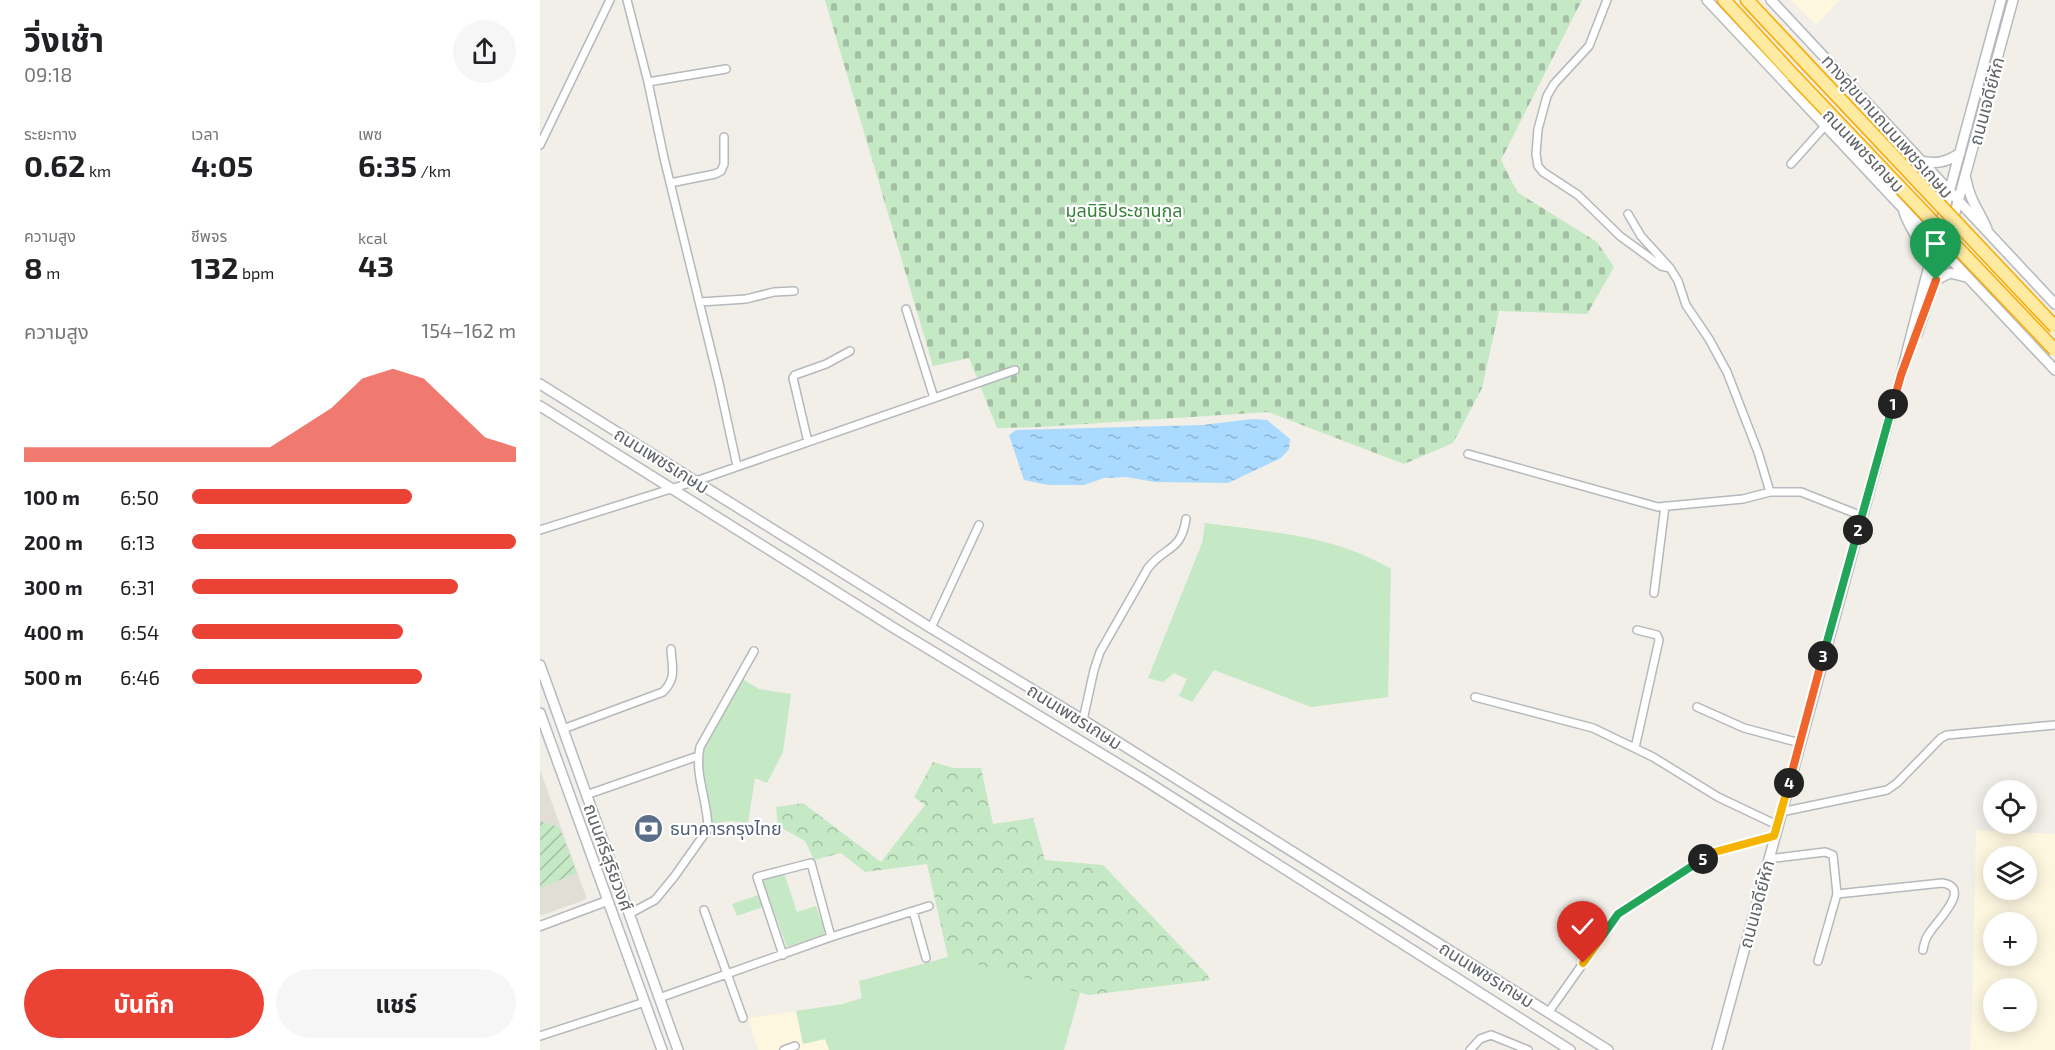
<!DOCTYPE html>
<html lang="th">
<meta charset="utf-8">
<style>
:root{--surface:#fff;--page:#f6f6f6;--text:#202124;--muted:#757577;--accent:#ea4335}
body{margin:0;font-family:"Exo 2","Noto Sans Thai",sans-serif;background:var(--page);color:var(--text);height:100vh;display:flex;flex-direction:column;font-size:22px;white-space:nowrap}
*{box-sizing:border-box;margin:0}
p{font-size:20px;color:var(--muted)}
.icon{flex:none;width:33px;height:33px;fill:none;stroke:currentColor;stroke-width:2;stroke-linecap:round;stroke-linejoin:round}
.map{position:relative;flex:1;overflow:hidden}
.drawer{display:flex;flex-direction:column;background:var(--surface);width:540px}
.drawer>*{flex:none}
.controls{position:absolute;left:1443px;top:780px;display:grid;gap:12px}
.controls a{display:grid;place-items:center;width:54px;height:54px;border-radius:50%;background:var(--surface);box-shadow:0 3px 15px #0003;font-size:30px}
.pin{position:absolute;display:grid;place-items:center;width:51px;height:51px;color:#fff;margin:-62px -26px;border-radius:50% 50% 50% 0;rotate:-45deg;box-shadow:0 0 6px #0007}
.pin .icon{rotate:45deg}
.km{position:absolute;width:30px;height:30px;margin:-15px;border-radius:50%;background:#222;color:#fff;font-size:16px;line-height:30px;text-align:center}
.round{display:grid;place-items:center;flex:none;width:63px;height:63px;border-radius:32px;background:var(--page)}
.summary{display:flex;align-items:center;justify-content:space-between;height:102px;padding:0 24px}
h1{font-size:33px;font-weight:700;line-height:45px}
.stats{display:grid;grid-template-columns:repeat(3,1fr);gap:9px;height:102px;padding:6px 24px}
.stats div{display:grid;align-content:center}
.stats b{font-size:30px;font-weight:700}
.stats small{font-size:16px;font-weight:400}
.stats p{font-size:16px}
.chart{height:168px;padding:12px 24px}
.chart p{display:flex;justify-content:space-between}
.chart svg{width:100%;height:108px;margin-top:6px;fill:var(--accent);opacity:.7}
.cta{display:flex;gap:12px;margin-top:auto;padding:12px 24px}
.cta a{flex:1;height:69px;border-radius:36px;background:var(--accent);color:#fff;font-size:24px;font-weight:700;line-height:69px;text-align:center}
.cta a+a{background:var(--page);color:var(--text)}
ul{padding:0 24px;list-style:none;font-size:20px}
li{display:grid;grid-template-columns:96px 72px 1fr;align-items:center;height:45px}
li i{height:15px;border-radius:8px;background:var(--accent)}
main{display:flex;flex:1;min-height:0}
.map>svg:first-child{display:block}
.commercial{fill:#fef7e0;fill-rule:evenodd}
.education{fill:#e1ded6}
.green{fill:#c5e8c5}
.forest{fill:url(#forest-crowns)}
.cemetery{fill:url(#cemetery-stones)}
.garden{fill:url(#garden-furrows)}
.water{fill:url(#water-ripples)}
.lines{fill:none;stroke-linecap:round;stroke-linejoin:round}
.minor-casing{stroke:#b5b8bc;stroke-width:10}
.tertiary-casing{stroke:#b5b8bc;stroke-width:11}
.secondary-casing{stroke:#b6babf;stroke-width:12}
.trunk-casing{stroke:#f9ab00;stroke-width:15}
.minor{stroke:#fff;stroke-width:7}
.tertiary{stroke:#fff;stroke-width:8}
.secondary{stroke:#fff;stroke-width:9}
.trunk{stroke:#feeaa1;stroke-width:12}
.trunk-bridge-casing{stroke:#f9ab00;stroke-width:15;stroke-linecap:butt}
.trunk-bridge{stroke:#feeaa1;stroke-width:12}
.split-1-casing{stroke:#fff;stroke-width:12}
.split-2-casing{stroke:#fff;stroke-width:12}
.split-3-casing{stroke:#fff;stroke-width:12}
.split-4-casing{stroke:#fff;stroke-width:12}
.split-5-casing{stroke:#fff;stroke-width:12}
.split-6-casing{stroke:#fff;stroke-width:12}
.split-7-casing{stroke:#fff;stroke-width:12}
.split-1{stroke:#f0652b;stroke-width:8}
.split-2{stroke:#22a559;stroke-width:8}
.split-3{stroke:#22a559;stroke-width:8}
.split-4{stroke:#f0652b;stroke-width:8}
.split-5{stroke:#f5b400;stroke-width:8}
.split-6{stroke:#22a559;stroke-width:8}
.split-7{stroke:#f5b400;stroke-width:8}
.labels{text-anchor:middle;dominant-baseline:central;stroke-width:4.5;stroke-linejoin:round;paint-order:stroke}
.street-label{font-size:18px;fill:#5f6368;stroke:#fff}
.park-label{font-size:18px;fill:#348238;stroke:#fff}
.service-label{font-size:18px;fill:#4e5e75;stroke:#fff;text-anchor:start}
</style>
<main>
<section class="drawer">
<div class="summary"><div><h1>วิ่งเช้า</h1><p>09:18</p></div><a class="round"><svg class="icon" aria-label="share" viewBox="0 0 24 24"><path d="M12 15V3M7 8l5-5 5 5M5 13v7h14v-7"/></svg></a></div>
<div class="stats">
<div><p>ระยะทาง</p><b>0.62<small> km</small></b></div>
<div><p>เวลา</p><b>4:05</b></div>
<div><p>เพซ</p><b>6:35<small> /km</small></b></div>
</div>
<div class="stats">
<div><p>ความสูง</p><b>8<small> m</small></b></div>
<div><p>ชีพจร</p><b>132<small> bpm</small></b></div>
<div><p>kcal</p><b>43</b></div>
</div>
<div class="chart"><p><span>ความสูง</span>154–162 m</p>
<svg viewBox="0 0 160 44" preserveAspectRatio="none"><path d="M0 44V38L10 38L20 38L30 38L40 38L50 38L60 38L70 38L80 38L90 30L100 22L110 10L120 6L130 10L140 22L150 34L160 38V44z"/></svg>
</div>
<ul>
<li><b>100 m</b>6:50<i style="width:68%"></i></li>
<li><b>200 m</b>6:13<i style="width:100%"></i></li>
<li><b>300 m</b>6:31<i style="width:82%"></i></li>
<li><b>400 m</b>6:54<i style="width:65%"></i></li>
<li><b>500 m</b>6:46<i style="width:71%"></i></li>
</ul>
<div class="cta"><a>บันทึก</a><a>แชร์</a></div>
</section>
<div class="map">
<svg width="1515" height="1050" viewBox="0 0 1515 1050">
<defs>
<pattern id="forest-crowns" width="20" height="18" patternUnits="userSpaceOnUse" patternTransform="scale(1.5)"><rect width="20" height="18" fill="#c5e8c5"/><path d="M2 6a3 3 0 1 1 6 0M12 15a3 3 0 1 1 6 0" fill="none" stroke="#a3c0a4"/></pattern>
<pattern id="cemetery-stones" width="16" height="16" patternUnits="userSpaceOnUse" patternTransform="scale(1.5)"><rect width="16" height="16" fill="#c5e8c5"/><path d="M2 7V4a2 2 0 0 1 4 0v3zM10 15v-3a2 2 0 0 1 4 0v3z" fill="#a3c0a4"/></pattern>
<pattern id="garden-furrows" width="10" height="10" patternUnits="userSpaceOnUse" patternTransform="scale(1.5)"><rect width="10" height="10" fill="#c5e8c5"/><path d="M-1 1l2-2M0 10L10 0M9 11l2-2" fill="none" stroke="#a3c0a4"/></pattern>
<pattern id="water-ripples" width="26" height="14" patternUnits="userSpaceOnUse" patternTransform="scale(1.5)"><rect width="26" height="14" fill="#aadaff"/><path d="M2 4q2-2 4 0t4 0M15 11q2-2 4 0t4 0" fill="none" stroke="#8eb4d2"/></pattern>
</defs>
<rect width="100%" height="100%" fill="#f1efe8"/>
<path class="commercial" d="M1251 0H1300L1276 25Z
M1436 830 1515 834V1050H1430L1432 1016ZM1486 856V890H1454V856ZM1454 922H1486V956H1454ZM1454 988H1486V1022H1454Z
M279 1008 291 1050H218L208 1018Z"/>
<path class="education" d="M0 770 47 899 0 916Z"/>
<path class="green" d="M665 523C730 532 794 535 851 569L848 697 771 707 674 670 652 702 639 696 647 679 634 673 623 682 608 678 662 543Z
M201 678 219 689 251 694 243 752 227 783 215 778 208 823 190 821 168 824 160 787V747Z
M244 873 257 912 276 906 285 931 284 934 247 947 222 879Z
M218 895 223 907 197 916 192 904Z
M451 917 540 993 524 1050H289L285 1039 263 1044 256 1011 303 1004 322 998 319 981 408 957Z"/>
<path class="forest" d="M393 762 413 768H441L453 824 493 818 505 860 563 865 667 974 670 980 549 995 408 957 387 864 325 872 301 853 274 860 265 841 238 826 236 807 263 803 341 862 385 805 374 797Z"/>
<path class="cemetery" d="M285 0H1042L961 160 977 192 1057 242 1074 267 1047 314 959 311 942 388 913 443 864 464 728 412 499 427 457 428 429 358 393 366Z"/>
<path class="garden" d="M0 821 19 827 37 873 0 888Z"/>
<path class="water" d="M713 419 727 420 750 439 749 449 741 458 688 483 615 482 586 477 564 478 544 485H508L484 480 469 435 476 430 662 425Z"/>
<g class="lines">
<defs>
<path id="minor" d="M87 0 108 82 124 158 179 383 197 466
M1067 0 1049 46 1014 84 1007 96 998 129 996 154 998 166 1003 172 1038 195 1080 236 1121 266 1130 268
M108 82 186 69
M0 145 70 0
M1251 164 1285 126
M130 183 175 174 181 171 184 164V137
M1088 214 1101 236 1130 268 1138 281 1146 305 1169 339 1187 372 1218 452 1230 492
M160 302 206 299 234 292 254 291
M366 309 394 398
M268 442 253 378 255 375 286 364 310 351
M928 454 1118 507 1203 499 1230 492H1261L1322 516
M0 530 156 481 475 370
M1114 593 1125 506
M391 628 439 525
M935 697 1053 728 1113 757 1178 797 1237 825
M1157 707 1204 728 1260 743
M543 720 554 670 560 652 608 568C625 546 641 552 646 519
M23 729 123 692C137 678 132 667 131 649
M1095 748 1119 640 1117 635 1097 630
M46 795 158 756
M1241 812 1347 790 1357 783 1401 738 1407 735 1515 725
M1228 859 1285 852 1293 855 1297 894 1278 961
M1297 894 1402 883C1433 887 1397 921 1390 932 1386 937 1384 943 1383 950
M164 910 203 1018
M373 911 386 958
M89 914 115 900 134 877 168 829C168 801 154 775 160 747L214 651
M243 955 217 877 271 863 291 937
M119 998 291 937 389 906
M1008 1013 1078 914 1175 852 1234 836
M0 1036 105 1002
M244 1050 255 1046
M930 1050 940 1039 951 1035 988 1050"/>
<path id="tertiary" d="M0 926 67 901"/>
<path id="secondary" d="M1167 0 1515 370
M1231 0 1515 304
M1379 161C1396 164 1406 163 1420 153
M1426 179C1430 201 1439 210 1447 229
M1364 212C1370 231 1384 244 1388 264
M1396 280 1410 273 1426 277
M1377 334 1404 253 1473 0
M0 384 391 628 543 720 1068 1050
M0 406 354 628 603 779 1030 1050
M0 665 138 1050
M0 713 122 1050
M1177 1050 1361 375 1384 285 1461 0"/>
<path id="trunk" d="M1184 0 1253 75
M1207 0 1267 64"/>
</defs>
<use href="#minor" class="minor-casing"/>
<use href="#tertiary" class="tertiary-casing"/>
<use href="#secondary" class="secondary-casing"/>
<use href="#trunk" class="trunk-casing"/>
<use href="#minor" class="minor"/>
<use href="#tertiary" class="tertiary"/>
<use href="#secondary" class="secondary"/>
<use href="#trunk" class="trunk"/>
<defs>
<path id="trunk-bridge" d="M1267 64 1515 327
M1253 75 1515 350"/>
</defs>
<use href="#trunk-bridge" class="trunk-bridge-casing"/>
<use href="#trunk-bridge" class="trunk-bridge"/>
</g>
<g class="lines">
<defs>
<path id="split-1" d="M1353 404 1361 375 1396 280"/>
<path id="split-2" d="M1318 530 1353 404"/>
<path id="split-3" d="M1283 656 1318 530"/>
<path id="split-4" d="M1249 783 1283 656"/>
<path id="split-5" d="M1163 859 1175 852 1234 836 1249 783"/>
<path id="split-6" d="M1061 938 1078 914 1163 859"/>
<path id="split-7" d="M1043 963 1061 938"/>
</defs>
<use href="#split-1" class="split-1-casing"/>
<use href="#split-2" class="split-2-casing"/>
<use href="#split-3" class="split-3-casing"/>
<use href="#split-4" class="split-4-casing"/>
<use href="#split-5" class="split-5-casing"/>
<use href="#split-6" class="split-6-casing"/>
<use href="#split-7" class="split-7-casing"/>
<use href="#split-1" class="split-1"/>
<use href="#split-2" class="split-2"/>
<use href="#split-3" class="split-3"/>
<use href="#split-4" class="split-4"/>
<use href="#split-5" class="split-5"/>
<use href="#split-6" class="split-6"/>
<use href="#split-7" class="split-7"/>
</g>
<defs>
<symbol id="bank-disc" viewBox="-11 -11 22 22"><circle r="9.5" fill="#5c6f8a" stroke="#fff"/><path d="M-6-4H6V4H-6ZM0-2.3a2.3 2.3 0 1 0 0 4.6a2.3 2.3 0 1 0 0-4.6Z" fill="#fff"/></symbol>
</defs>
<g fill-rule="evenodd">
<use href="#bank-disc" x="92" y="812" width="33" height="33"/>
</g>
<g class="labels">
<g class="street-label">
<text transform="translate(1446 101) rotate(-75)">ถนนเจดีย์หัก</text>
<text transform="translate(1348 126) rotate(48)">ทางคู่ขนานถนนเพชรเกษม</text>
<text transform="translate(1324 150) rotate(46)">ถนนเพชรเกษม</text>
<text transform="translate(122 460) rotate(32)">ถนนเพชรเกษม</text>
<text transform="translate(535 716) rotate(32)">ถนนเพชรเกษม</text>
<text transform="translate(69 857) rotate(70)">ถนนศรีสุริยวงศ์</text>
<text transform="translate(1216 904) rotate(-75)">ถนนเจดีย์หัก</text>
<text transform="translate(947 974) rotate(32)">ถนนเพชรเกษม</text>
</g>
<g class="park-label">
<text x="584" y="210">มูลนิธิประชานุกูล</text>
</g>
<g class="service-label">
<text x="130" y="828">ธนาคารกรุงไทย</text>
</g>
</g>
</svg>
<div class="controls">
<a><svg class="icon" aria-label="locate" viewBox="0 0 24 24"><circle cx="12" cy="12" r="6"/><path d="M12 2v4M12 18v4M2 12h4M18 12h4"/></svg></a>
<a><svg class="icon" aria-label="layers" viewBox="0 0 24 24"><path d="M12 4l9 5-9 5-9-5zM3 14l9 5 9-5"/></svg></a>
<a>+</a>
<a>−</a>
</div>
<div class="pin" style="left:1396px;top:280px;background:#1e9e55"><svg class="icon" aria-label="arrive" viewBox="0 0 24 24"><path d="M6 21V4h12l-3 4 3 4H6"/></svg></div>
<div class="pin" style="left:1043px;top:963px;background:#d93025"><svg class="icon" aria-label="check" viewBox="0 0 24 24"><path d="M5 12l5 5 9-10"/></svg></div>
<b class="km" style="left:1353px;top:404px">1</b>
<b class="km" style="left:1318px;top:530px">2</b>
<b class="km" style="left:1283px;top:656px">3</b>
<b class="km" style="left:1249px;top:783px">4</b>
<b class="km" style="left:1163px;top:859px">5</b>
</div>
</main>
